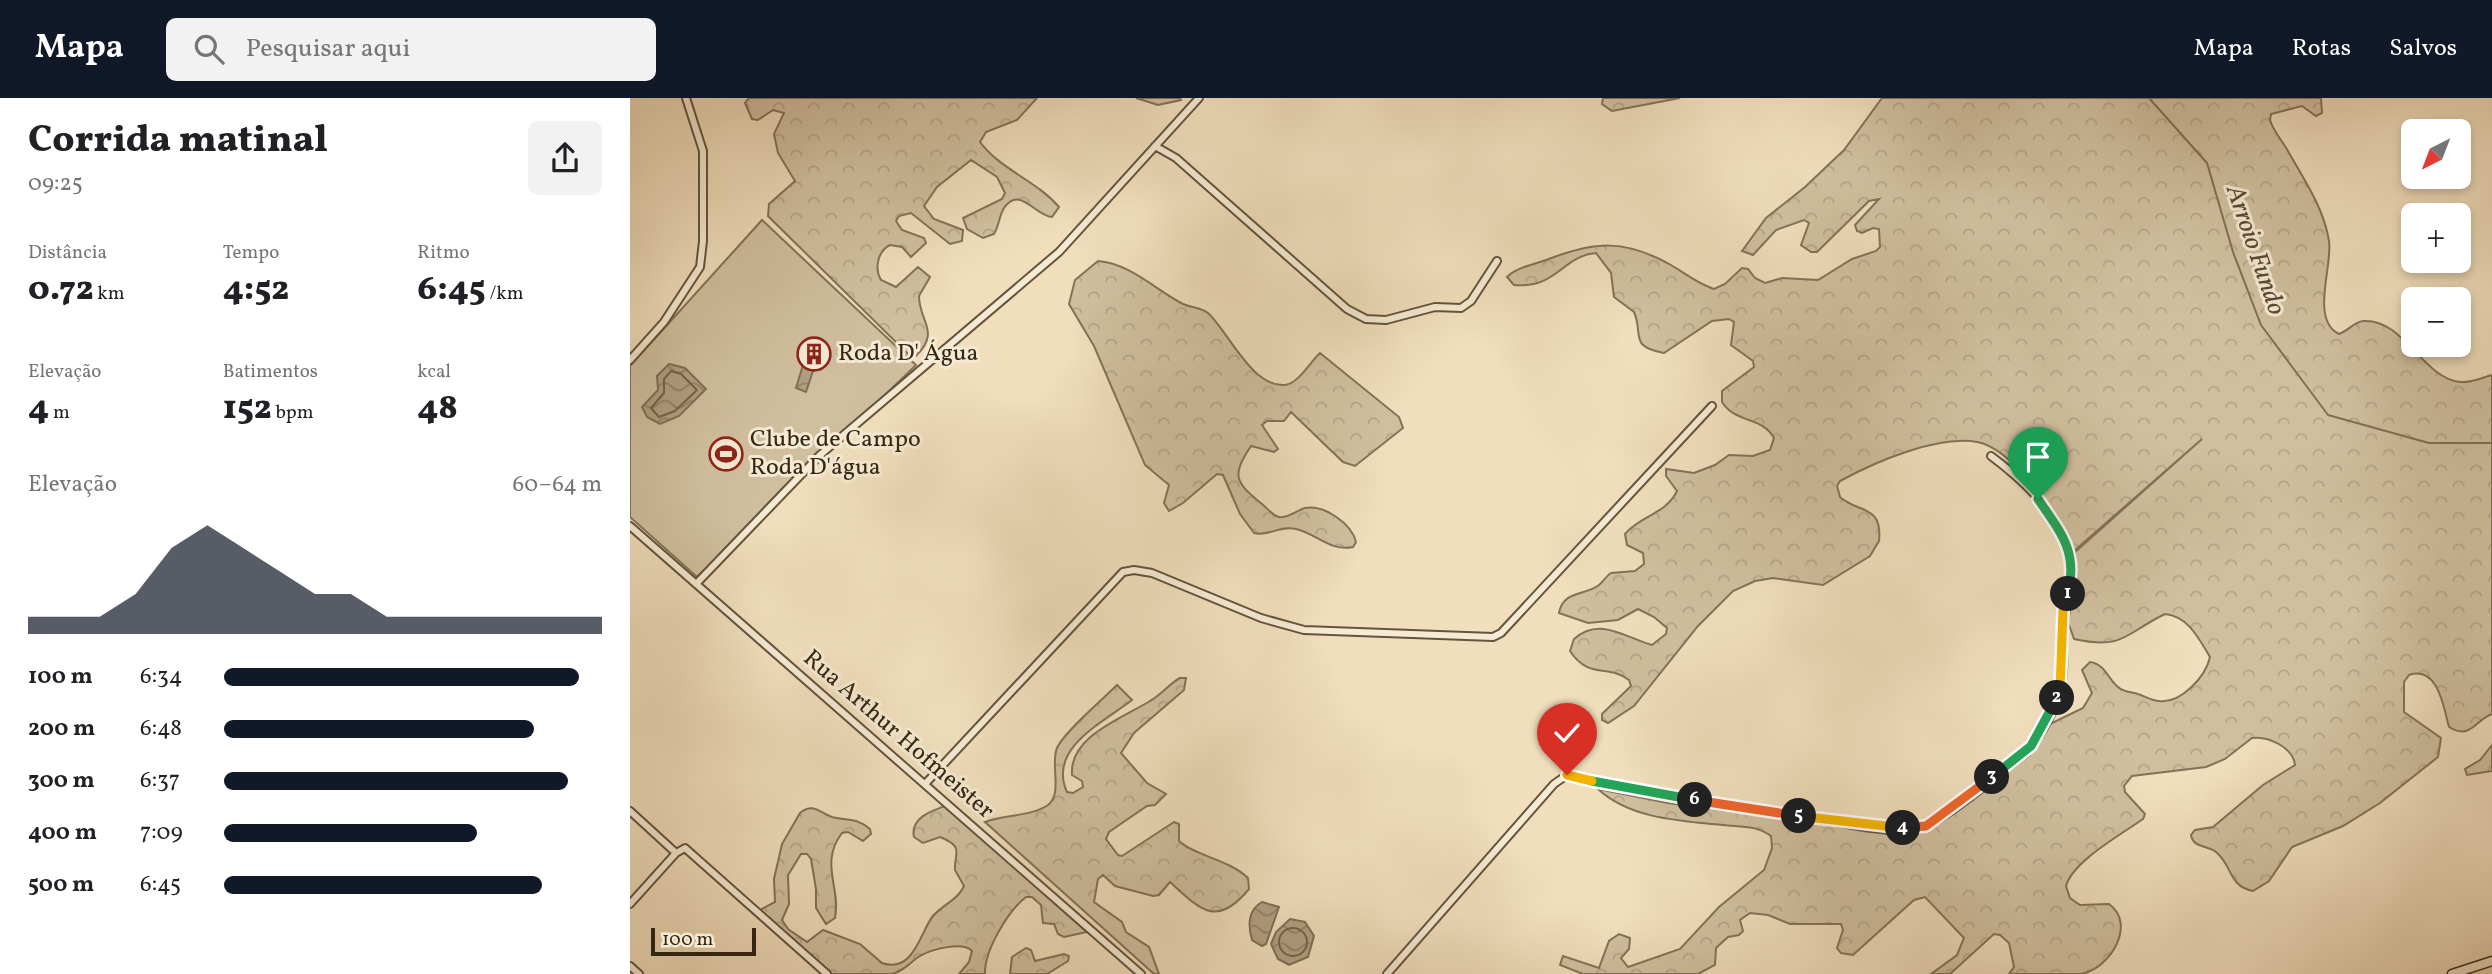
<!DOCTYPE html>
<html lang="pt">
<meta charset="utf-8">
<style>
:root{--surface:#fff;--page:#f2f2f2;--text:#202124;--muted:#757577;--accent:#111827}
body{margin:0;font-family:Vollkorn,serif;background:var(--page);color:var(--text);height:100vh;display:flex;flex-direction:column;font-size:26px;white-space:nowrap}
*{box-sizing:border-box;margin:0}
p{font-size:23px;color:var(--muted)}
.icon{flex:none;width:38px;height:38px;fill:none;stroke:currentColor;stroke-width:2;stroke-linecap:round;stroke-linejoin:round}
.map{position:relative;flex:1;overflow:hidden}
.sheet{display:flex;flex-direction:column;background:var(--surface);width:630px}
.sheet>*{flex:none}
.needle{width:46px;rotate:222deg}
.tools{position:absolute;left:1771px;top:21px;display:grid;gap:14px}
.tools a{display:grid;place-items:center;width:70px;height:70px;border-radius:10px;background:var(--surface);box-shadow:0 4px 10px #0003;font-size:35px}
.scale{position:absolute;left:21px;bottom:18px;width:105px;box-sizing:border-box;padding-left:7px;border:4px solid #362612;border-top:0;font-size:19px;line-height:24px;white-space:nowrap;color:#362612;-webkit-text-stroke:5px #f5ead3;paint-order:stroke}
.pin{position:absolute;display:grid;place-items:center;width:60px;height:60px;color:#fff;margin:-72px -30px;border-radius:50% 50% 50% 0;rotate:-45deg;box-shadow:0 0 7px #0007}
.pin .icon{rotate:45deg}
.km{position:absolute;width:35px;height:35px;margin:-18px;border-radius:50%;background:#222;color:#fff;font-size:19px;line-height:35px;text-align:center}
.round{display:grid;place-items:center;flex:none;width:74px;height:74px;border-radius:10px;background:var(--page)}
.summary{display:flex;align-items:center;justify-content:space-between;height:119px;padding:0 28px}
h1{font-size:38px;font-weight:800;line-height:52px}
.figures{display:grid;grid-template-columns:repeat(3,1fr);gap:10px;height:119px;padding:7px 28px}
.figures div{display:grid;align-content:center}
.figures b{font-size:35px;font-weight:800}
.figures small{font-size:19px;font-weight:400}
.figures p{font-size:19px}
.chart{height:196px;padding:14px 28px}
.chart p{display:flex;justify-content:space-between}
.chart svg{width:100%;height:126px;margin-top:7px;fill:var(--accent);opacity:.7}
ul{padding:0 28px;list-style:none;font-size:23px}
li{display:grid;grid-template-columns:112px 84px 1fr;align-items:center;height:52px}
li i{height:18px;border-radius:9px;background:var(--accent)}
header{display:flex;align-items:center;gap:42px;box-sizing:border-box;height:98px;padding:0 35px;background:var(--accent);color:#fff}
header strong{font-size:33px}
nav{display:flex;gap:38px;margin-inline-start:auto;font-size:24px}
.search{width:490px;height:63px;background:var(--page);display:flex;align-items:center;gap:18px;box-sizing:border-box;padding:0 24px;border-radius:10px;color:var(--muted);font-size:26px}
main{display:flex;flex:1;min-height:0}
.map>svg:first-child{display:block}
.forest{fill:url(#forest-crowns);stroke:#837258;stroke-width:2}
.park{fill:#d0bf9f;stroke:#837258;stroke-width:2}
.water{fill:url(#water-waves);stroke:#806f55;stroke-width:2}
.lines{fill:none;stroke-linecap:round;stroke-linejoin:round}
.shore{stroke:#74624a;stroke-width:2}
.stream{stroke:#806f55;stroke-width:2}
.minor-casing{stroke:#64543c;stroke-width:10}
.secondary-casing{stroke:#362612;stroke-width:11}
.minor{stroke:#f5ead3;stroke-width:6}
.secondary{stroke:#f5ead3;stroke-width:8}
.split-1-casing{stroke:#fff;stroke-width:14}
.split-2-casing{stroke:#fff;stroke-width:14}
.split-3-casing{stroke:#fff;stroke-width:14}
.split-4-casing{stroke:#fff;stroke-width:14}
.split-5-casing{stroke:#fff;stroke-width:14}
.split-6-casing{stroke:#fff;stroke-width:14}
.split-7-casing{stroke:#fff;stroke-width:14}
.split-8-casing{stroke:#fff;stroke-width:14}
.split-1{stroke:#22a559;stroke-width:9}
.split-2{stroke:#f5b400;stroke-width:9}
.split-3{stroke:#22a559;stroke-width:9}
.split-4{stroke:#f0652b;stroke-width:9}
.split-5{stroke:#f5b400;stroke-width:9}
.split-6{stroke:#f0652b;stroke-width:9}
.split-7{stroke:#22a559;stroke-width:9}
.split-8{stroke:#f5b400;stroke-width:9}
.labels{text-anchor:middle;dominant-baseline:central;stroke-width:6;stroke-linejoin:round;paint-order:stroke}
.poi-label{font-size:24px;fill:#362612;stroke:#f5ead3;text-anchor:start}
.street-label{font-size:24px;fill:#362612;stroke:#f5ead3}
.water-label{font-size:26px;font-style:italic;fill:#5b4a34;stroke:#f5ead3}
</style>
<header>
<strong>Mapa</strong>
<div class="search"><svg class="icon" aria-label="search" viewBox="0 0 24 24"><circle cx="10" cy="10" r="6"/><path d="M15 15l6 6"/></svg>Pesquisar aqui</div>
<nav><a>Mapa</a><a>Rotas</a><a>Salvos</a></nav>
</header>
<main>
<section class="sheet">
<div class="summary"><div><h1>Corrida matinal</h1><p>09:25</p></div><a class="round"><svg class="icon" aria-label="share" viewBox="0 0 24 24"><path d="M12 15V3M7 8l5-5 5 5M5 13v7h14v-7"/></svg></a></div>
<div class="figures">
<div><p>Distância</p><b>0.72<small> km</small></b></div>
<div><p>Tempo</p><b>4:52</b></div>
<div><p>Ritmo</p><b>6:45<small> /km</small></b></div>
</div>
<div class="figures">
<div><p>Elevação</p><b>4<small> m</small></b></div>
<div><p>Batimentos</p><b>152<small> bpm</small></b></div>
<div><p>kcal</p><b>48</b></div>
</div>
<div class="chart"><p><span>Elevação</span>60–64 m</p>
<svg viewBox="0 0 160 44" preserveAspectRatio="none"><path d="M0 44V38L10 38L20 38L30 30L40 14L50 6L60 14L70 22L80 30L90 30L100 38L110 38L120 38L130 38L140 38L150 38L160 38V44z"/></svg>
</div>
<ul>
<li><b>100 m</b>6:34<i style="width:94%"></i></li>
<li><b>200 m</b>6:48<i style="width:82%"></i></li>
<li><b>300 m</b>6:37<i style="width:91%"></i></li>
<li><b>400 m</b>7:09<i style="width:67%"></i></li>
<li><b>500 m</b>6:45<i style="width:84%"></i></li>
</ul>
</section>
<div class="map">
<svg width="1862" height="876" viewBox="0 0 1862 876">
<defs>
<pattern id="forest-crowns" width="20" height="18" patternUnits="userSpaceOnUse" patternTransform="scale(1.75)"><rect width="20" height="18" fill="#d0bf9f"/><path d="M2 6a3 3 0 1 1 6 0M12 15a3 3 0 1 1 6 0" fill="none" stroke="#b3a488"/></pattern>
<pattern id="water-waves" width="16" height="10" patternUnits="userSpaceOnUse" patternTransform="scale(1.75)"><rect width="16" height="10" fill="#b19f82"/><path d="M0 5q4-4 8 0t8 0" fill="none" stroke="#918169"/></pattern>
</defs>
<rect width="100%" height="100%" fill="#f0debc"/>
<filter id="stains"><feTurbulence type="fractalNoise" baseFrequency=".00286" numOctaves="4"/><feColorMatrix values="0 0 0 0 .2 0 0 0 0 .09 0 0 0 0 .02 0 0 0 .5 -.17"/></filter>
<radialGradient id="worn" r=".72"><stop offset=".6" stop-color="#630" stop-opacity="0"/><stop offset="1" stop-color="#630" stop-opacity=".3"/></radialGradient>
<path class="forest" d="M119 0H407L387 22 356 34 350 44C371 72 407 83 429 109L422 119C405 118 390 87 374 110 369 118 369 128 364 136L353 140 337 131 333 120 372 101 375 95 367 79 341 62 307 89 294 108 304 121 333 132 332 143 320 146 281 115 269 118 266 123 272 132 294 140 296 145 281 159 272 149 260 147C248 153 244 170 251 182L266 189 288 169 300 179 289 198C289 224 311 233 286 258H280L138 118 139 106 165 83 148 55 144 36 154 15 143 12 128 22 122 21 115 5Z
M506 0H550L551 2 528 7Z
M973 0H1050L982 13 972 6Z
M1252 0H1691L1692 15 1686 18 1672 8 1641 16 1640 22C1644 35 1653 43 1659 55 1675 83 1694 111 1699 143 1703 167 1680 222 1709 236 1718 233 1724 224 1733 223 1774 220 1792 280 1830 284 1841 285 1851 280 1862 277V616C1844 623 1841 642 1819 629 1814 612 1809 567 1779 577L1774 584V614L1811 640 1808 659 1750 705 1713 728 1662 749 1639 783 1623 793C1598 788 1603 768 1586 754 1577 747 1563 750 1561 737L1565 732 1583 729 1633 687 1665 667C1663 649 1638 638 1622 640L1595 661 1576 669 1502 678 1494 688 1495 694 1515 716 1513 721C1492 736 1443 763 1436 788L1440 800 1450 807 1479 806C1507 826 1480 871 1451 876 1429 876 1402 876 1379 876L1384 869 1379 845 1370 837 1364 836 1320 876H1301L1327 857 1334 840 1295 799 1284 802 1223 857 1211 855 1207 850 1213 832 1211 826H1160L1138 817 1120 815 1110 822 1113 833 1109 837 1098 839 1086 850 1085 867 1068 876H953L930 867 933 858 969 870 979 843 989 836 1000 840 999 851 991 860 998 869 1050 851 1089 809 1134 772 1142 750 1141 738C1126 727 1110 729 1093 727 1052 723 1000 721 968 691L1038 705 1251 734 1284 735 1321 717 1400 657 1420 626 1453 610 1462 595 1452 572 1460 564C1475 566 1478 581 1488 589 1493 594 1502 594 1508 596 1515 598 1522 603 1529 603 1551 606 1576 578 1580 559 1569 541 1558 518 1535 516 1494 536 1494 552 1444 541L1438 524 1445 483 1444 455 1572 341 1444 453C1431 421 1383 350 1347 344 1307 337 1245 364 1210 383L1207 388 1210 399C1227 415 1253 406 1249 443L1240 458 1193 487 1143 480 1125 483 1103 493 1068 528 1004 608 978 625 972 622V616L1001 588 999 582C979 566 959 582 940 553L944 541C970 518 996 540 1022 547L1036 536 1037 530 1024 519 1008 511 988 522 958 525 929 515C933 492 955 498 969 487 973 484 976 478 981 475L1005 473 1014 466 1013 455 997 447 995 436C1010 418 1036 416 1047 393L1036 378V371L1064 375 1085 367 1099 357 1123 358 1140 352 1144 340C1132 318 1106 326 1092 304V293L1124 269 1123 263 1101 247 1104 224 1099 221 1082 223 1034 255C998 248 1014 237 1004 214L984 199 981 175 966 155C932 158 927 191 884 187L877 179C885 170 905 166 916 162 965 143 995 141 1041 167 1056 176 1067 185 1084 191L1095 186 1112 170 1118 171 1125 180 1135 185 1152 180 1188 182 1222 161 1246 153 1250 149 1249 131 1243 130 1232 135 1227 133 1225 127 1249 101 1239 103 1187 154H1181L1171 147 1179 125 1174 122 1146 132 1123 157 1112 153 1136 120 1175 89 1214 52Z
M468 163C499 165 526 192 553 206 562 210 571 209 578 215 598 233 622 290 655 287 669 285 680 264 690 255L769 319 773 330 725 368 713 364 661 314 654 323H637L632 327 648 351 644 354 621 348C601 378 605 384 632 406 637 410 643 418 649 419 658 421 667 412 675 410 694 406 722 426 726 444L723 449C701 454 687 436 666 431 650 427 638 439 624 435L610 416 593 377 587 376 553 405 539 413 534 405 539 387 515 367 464 248 439 206 445 182Z
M550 580H556L554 592 504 635 491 655 517 685 536 696 525 707 517 708 479 734 476 741 488 757 492 758 544 724 549 726V743C565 758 598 761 618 780L619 791C586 831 570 811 540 784L529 797 523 798 485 788 473 777 468 781 464 804 492 824 496 834 519 849 529 876H524L355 724C373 717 403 718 418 707 433 695 420 667 427 650 433 635 474 600 487 587L502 602C474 624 417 650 437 694L443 695 453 689 452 683 442 677C439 638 493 620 520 603 531 597 539 586 550 580Z
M1862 647V673L1837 677 1835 671 1850 662Z
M315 708 457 834 434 839 428 836 424 826 413 825 411 807 402 799H396C378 813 354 853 355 876H329L339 864 342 853C333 843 302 851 290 858 280 864 275 873 262 876 243 876 220 876 200 876L130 812 145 804 144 781 152 746 170 715C183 704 190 715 202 719 218 723 226 719 240 731L241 736 233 743 218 734 212 735C189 765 211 789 205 820L196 826 186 810V791L181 761 177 756H171L158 777 159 806 152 822 158 831 177 844 193 832 230 846 252 865C284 876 290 834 303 818 312 807 328 802 334 788L325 772C324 755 335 749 310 739L293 745 284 739C280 720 301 713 315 708Z
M396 850 401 852 405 863 434 856 439 858 438 863 417 876H380L382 859Z"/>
<path class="park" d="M132 122 286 267 67 479 0 419V268Z"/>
<path class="water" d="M39 266 55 270 76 291 49 318 30 326 17 319 12 309 28 292 27 278Z
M173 267 184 270 176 294 166 290Z
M632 804 649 809 636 846 632 848 622 842C618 828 618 812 632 804Z
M660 821 675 824 684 838 678 859 659 867 648 861 641 846 646 834Z"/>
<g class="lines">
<path class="shore" d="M41 273 51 276 67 292 45 313 29 319 21 310 34 295V281Z
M649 844a14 14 0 1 1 28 0a14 14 0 1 1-28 0Z"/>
<path class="stream" d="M1519 0 1577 65 1603 154 1631 227 1698 317 1799 345H1862"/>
<defs>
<path id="minor" d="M525 48 546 60 717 211 736 221 756 222 805 209 831 210 841 203 867 163
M0 262 34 224 70 169 73 143V53L56 0
M0 428 511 876
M66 486 190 357 429 154 569 0
M295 686 493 474 504 472 522 475 631 520 674 532 863 539 871 535 1082 308
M0 713 46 755
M0 806 46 755 55 750 197 876
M0 868 9 876
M757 876 924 686 937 677C1020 697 1104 709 1188 721 1220 726 1262 738 1294 728 1315 722 1383 666 1400 648 1413 635 1425 611 1430 593 1437 567 1430 539 1433 513 1436 493 1447 471 1439 450 1425 413 1392 381 1361 358"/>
<path id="secondary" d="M1822 876 1862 863"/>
</defs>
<use href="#minor" class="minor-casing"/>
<use href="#secondary" class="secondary-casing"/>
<use href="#minor" class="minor"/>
<use href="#secondary" class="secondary"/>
</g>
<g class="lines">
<defs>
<path id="split-1" d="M1408 401C1431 435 1448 453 1438 496"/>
<path id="split-2" d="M1427 600 1430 592 1433 513 1438 496"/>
<path id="split-3" d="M1362 679 1401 648 1427 600"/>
<path id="split-4" d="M1273 730 1296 728 1362 679"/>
<path id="split-5" d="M1169 718 1273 730"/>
<path id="split-6" d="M1065 702 1169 718"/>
<path id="split-7" d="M962 683 1065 702"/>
<path id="split-8" d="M937 677 962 683"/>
</defs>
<use href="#split-1" class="split-1-casing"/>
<use href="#split-2" class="split-2-casing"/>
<use href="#split-3" class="split-3-casing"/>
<use href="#split-4" class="split-4-casing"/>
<use href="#split-5" class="split-5-casing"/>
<use href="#split-6" class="split-6-casing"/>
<use href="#split-7" class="split-7-casing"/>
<use href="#split-8" class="split-8-casing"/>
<use href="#split-1" class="split-1"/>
<use href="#split-2" class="split-2"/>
<use href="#split-3" class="split-3"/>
<use href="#split-4" class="split-4"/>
<use href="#split-5" class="split-5"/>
<use href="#split-6" class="split-6"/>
<use href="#split-7" class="split-7"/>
<use href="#split-8" class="split-8"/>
</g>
<defs>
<symbol id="building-ring" viewBox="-11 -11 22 22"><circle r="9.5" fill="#f5ead3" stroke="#8f2418" stroke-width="1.5"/><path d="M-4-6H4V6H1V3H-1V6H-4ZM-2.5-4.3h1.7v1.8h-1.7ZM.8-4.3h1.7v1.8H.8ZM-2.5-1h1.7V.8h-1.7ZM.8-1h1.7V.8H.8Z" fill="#8f2418"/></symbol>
<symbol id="stadium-ring" viewBox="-11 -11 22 22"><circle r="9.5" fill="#f5ead3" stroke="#8f2418" stroke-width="1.5"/><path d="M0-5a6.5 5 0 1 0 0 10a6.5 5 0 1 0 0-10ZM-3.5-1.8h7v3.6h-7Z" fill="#8f2418"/></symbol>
</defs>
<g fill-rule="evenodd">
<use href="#building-ring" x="165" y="237" width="38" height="38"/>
<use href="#stadium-ring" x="77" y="337" width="38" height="38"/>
</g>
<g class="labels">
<g class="poi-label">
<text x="208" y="256">Roda D' Água</text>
<text x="120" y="342">Clube de Campo<tspan x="120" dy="28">Roda D'água</tspan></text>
</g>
<g class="street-label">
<text transform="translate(268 637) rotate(41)">Rua Arthur Hofmeister</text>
</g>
<g class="water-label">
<text transform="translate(1625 152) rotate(71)">Arroio Fundo</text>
</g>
</g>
<rect width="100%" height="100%" filter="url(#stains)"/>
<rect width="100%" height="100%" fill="url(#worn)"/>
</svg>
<div class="tools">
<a><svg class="needle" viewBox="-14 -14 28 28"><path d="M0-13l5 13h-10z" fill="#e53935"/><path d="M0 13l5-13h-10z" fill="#757577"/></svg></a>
<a>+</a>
<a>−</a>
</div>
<div class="scale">100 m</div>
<div class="pin" style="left:1408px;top:401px;background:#1e9e55"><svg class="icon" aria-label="arrive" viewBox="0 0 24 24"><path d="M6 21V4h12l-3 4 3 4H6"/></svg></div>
<div class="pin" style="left:937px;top:677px;background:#d93025"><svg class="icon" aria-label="check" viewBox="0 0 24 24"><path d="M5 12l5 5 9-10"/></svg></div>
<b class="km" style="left:1438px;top:496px">1</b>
<b class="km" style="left:1427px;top:600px">2</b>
<b class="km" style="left:1362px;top:679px">3</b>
<b class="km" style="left:1273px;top:730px">4</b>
<b class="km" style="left:1169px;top:718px">5</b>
<b class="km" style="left:1065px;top:702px">6</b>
</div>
</main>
